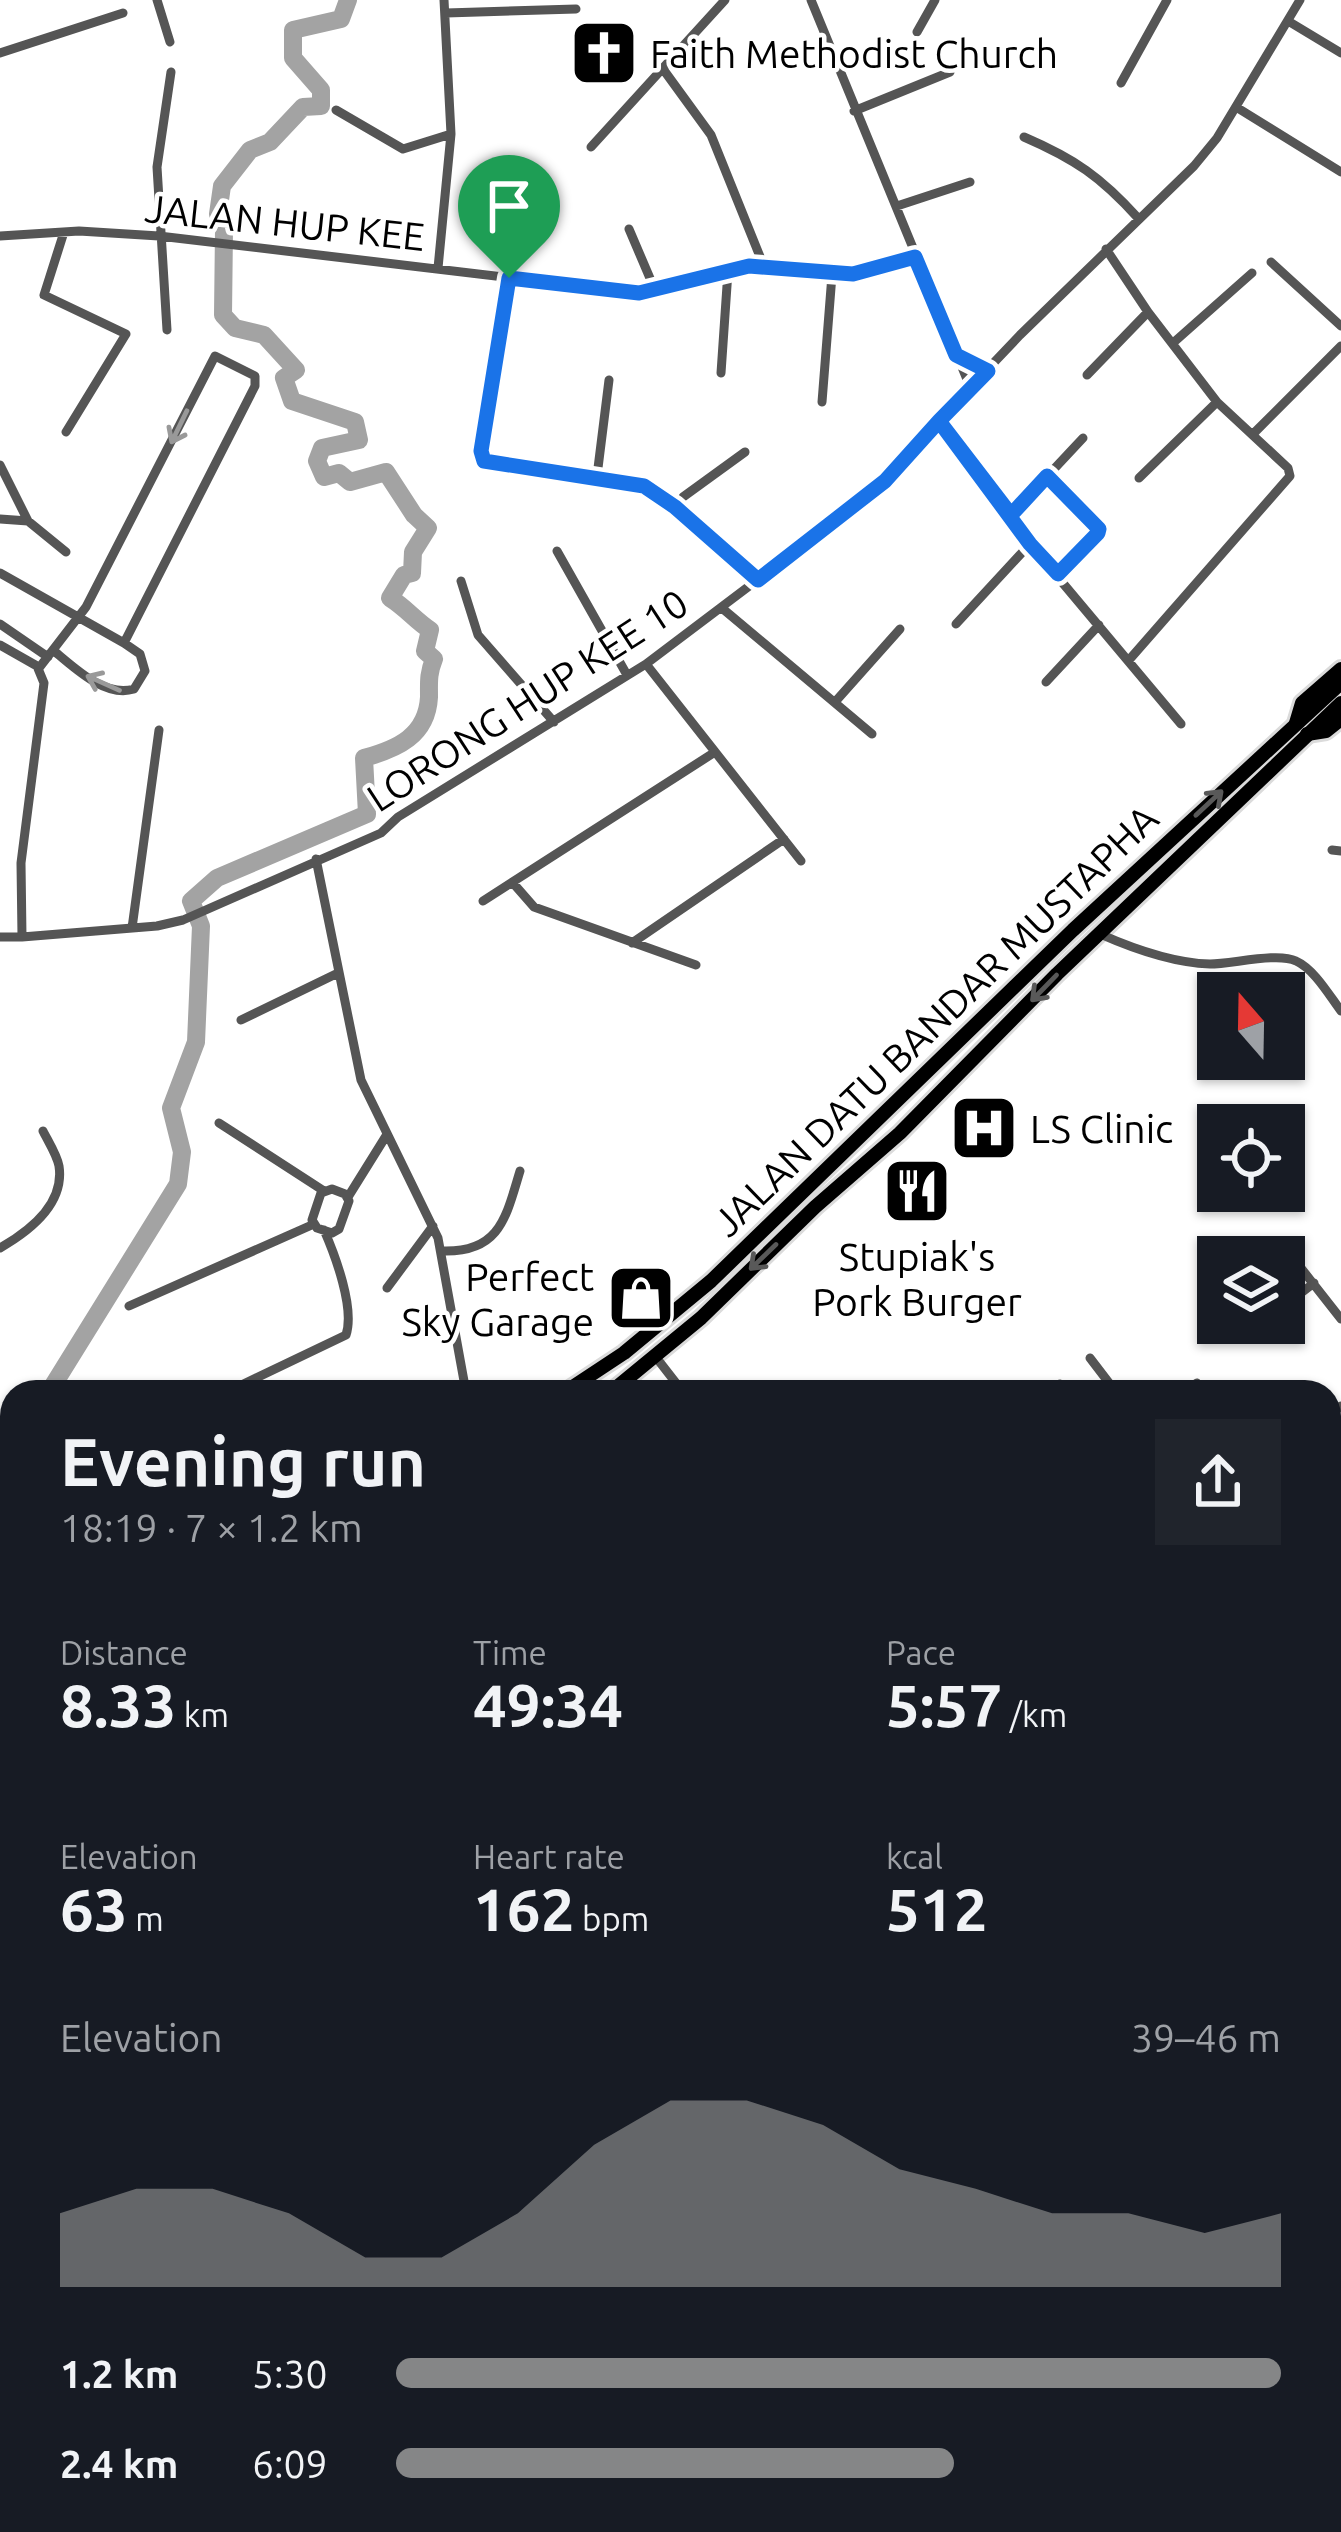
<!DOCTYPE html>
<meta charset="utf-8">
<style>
:root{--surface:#171b24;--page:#20242c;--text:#f1f3f6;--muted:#9ea1a6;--accent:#858687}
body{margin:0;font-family:Ubuntu,sans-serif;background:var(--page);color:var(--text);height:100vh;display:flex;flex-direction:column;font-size:45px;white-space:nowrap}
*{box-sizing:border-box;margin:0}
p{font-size:39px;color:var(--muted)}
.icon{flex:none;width:66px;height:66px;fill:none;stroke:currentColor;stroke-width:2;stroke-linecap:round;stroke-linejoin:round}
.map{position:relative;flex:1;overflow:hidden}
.details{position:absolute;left:0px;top:1380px;width:1341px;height:1152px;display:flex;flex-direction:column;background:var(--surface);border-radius:36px 36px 0 0;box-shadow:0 3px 9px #0004}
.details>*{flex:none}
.needle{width:78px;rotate:340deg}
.tools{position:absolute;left:1197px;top:972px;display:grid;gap:24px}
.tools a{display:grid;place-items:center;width:108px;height:108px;border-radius:0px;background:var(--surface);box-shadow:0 3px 9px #0004;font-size:60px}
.pin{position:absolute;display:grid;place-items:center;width:102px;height:102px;color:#fff;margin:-123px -51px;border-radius:50% 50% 50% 0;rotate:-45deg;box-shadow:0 0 12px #0007}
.pin .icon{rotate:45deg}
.round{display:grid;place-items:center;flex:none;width:126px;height:126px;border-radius:0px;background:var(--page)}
.overview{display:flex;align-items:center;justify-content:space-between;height:204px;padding:0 60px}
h1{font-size:66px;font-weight:600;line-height:90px}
.figures{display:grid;grid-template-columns:repeat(3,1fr);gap:18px;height:204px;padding:12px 60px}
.figures div{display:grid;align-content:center}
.figures b{font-size:60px;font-weight:600}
.figures small{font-size:33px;font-weight:400}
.figures p{font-size:33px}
.chart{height:336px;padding:24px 60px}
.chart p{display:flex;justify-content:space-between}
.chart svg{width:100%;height:216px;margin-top:12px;fill:var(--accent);opacity:.7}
ul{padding:0 60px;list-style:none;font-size:39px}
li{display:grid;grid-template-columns:192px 144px 1fr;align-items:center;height:90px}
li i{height:30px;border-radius:15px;background:var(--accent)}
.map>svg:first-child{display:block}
.forest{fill:url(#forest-crowns)}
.cemetery{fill:url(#cemetery-stones)}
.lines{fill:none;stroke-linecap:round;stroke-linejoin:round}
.river{stroke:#a3a3a3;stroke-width:18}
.primary-casing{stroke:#dbdbdb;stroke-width:20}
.trunk-casing{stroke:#dbdbdb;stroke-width:20}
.minor{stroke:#555;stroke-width:9}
.primary{stroke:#000;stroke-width:14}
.trunk{stroke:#000;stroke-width:14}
.oneway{stroke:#999}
.oneway2{stroke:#595959}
.route-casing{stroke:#fff;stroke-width:24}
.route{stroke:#1a73e8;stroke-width:15}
.labels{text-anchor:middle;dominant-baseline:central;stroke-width:9;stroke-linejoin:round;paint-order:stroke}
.poi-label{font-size:39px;fill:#000;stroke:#fff;text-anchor:start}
.street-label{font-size:39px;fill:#000;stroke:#fff}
</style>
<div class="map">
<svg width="1341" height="2532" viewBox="0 0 1341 2532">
<defs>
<pattern id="forest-crowns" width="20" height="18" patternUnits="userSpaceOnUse" patternTransform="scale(3)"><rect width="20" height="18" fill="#dcdcdc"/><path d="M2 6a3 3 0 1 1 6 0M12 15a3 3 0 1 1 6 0" fill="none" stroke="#bbb"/></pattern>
<pattern id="cemetery-stones" width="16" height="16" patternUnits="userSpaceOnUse" patternTransform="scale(3)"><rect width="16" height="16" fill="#dcdcdc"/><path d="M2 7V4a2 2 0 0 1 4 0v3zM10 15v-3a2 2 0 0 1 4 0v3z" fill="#bbb"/></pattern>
</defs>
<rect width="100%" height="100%" fill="#fff"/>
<path class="forest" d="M1341 1990V2256L1329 2264V1995Z"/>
<path class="cemetery" d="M0 1988 12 1989V2187L0 2218Z"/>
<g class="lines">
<path class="river" d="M49 1392 178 1184 182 1152 171 1108 196 1042 201 926 191 901 217 878 367 814 364 758C397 749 427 736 429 697 429 682 428 674 434 659L425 651 430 630C415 620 406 608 390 598L404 575 412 573 413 552 428 528 414 515 386 472 350 482 339 473 324 477 317 461 322 448 359 440 355 422 292 401 284 378 296 370 264 335 235 328 223 315 224 230 218 214 222 186 250 150 270 142 303 107 321 106V90L293 58V30L341 19 348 0"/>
<defs>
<path id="primary" d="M1296 723 1302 703 1341 669
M1307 734 1326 731 1341 719"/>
<path id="trunk" d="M565 1392 624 1353 711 1281 1073 930 1341 683
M611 1392 701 1318 815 1207 900 1133 1057 974 1341 703
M0 1613 12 1616
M0 1652 12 1647
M0 1676 12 1671"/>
</defs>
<use href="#primary" class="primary-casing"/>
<use href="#trunk" class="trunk-casing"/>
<path class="minor" d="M157 0 170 42
M811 0 971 389
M446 13 576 9
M1288 21 1341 53
M917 32 935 0
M0 53 123 13
M663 69 711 135 763 264
M1121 83 1167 0
M1236 107 1341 172
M336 110 403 149 451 134
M854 111 950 72
M1024 137C1075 159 1101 177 1138 218
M591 147 725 0
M897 206 970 182
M629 229 655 290
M64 232 44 295 126 334 66 432
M0 236 79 231 159 236 639 293 749 266 853 274 915 257
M1106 249 1148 312 1217 402 1288 468 1290 476 1129 660
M1271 262 1341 326
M438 268 451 134 444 0
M509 278 481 451 484 462 644 486 675 507 758 580
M167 330 157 167 171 72
M1173 343 1252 273
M956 355 988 371
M721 373 728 271
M1087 375 1148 312
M822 402 832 275
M939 421 1030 544 1181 724
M1253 434 1341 346
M0 465 28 521
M597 476 609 380
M1047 476 1099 529 1058 574
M1139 478 1217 402
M675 507 683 497 745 452
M1011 515 1083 438
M0 519 28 521 66 552
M557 551 627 675
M0 573 124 643 140 654 145 671 134 689C105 698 75 668 54 651
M461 581 478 635 554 722
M723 609 872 734
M0 624 48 657
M956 624 1030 544
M0 645 37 666 44 683 21 863 22 937 157 926 183 920 381 833 398 817 646 664 863 500 1020 335 1194 166 1217 138 1300 0
M646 664 801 861
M39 668 86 607 215 356 255 376V386L124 643
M1046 682 1099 625
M835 702 900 629
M1332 850 1341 851
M316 859 361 1080 438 1238 466 1392
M513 883 534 907 696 965
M483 901 715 752
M132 928 159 730
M1100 934C1134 949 1173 963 1210 964 1232 964 1278 952 1296 961 1314 969 1329 995 1341 1011
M0 937H22
M632 943 784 839
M241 1020 338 973
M219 1123 324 1191
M332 1189 345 1194 349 1201 339 1229 332 1233 317 1228 312 1220 321 1193Z
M348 1197 386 1136
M0 1248C28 1232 65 1205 59 1166 57 1155 48 1141 43 1131
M1286 1249 1341 1319
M442 1251C500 1253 506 1217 520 1171
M387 1288 433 1226
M129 1306 314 1224
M1284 1306 1314 1283
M1248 1335 1263 1323
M655 1356 683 1392
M1090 1358 1116 1392
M1060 1384 1067 1392
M227 1392 346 1335C355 1308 335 1255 324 1230
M1184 1392 1197 1383
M1329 1416 1341 1406
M1329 1564 1341 1556
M1329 1786 1341 1775
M1329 1923 1341 1921
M0 2240 12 2221
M0 2276 12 2280
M827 2520 833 2532
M589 2522 593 2520"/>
<use href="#primary" class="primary"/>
<use href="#trunk" class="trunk"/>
</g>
<defs><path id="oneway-shaft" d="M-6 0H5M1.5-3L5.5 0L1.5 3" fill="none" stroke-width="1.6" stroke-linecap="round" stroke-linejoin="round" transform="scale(3)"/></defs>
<g class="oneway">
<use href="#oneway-shaft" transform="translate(179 427) rotate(116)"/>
<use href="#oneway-shaft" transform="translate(103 683) rotate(-156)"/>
</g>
<g class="oneway2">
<use href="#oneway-shaft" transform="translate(1209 803) rotate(-43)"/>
<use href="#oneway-shaft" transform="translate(1044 988) rotate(134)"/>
<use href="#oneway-shaft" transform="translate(763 1257) rotate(136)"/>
</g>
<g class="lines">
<defs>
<path id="route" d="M509 278 481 451 484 461 644 486 675 507 758 580 885 481 939 421 1011 515 1047 476 1099 529 1098 533 1058 574 1030 544 939 421 988 371 956 355 915 257 853 274 749 266 639 293 509 278"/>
</defs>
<use href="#route" class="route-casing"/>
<use href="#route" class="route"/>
</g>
<defs>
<symbol id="church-square" viewBox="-11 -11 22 22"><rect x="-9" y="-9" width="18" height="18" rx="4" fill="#000" stroke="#fff"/><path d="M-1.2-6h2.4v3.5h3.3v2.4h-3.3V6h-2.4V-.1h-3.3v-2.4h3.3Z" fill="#fff"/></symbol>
<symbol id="hospital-square" viewBox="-11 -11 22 22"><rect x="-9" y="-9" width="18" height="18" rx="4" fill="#000" stroke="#fff"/><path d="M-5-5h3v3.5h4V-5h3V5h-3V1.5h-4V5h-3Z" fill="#fff"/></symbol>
<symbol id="restaurant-square" viewBox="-11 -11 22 22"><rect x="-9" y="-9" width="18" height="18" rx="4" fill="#000" stroke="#fff"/><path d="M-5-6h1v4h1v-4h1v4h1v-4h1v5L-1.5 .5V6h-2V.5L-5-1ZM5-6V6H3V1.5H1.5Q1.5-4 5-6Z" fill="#fff"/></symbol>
<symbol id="shop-square" viewBox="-11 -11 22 22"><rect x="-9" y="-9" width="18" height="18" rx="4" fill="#000" stroke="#fff"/><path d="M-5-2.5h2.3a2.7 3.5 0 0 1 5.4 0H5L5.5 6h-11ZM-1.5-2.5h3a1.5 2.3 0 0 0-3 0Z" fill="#fff"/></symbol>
</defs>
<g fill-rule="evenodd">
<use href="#church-square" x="566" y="15" width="76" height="76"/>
<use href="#hospital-square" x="946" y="1090" width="76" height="76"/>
<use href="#restaurant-square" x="879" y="1153" width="76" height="76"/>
<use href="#shop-square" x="603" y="1260" width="76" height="76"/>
</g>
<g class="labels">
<g class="poi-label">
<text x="650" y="53">Faith Methodist Church</text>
<text x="1030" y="1128">LS Clinic</text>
<text x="917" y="1256" text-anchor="middle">Stupiak's<tspan x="917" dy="45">Pork Burger</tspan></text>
<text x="594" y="1276" text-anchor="end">Perfect<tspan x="594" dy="45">Sky Garage</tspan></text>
</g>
<g class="street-label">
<text transform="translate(285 222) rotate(6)">JALAN HUP KEE</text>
<text transform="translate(527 700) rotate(-33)">LORONG HUP KEE 10</text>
<text transform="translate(935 1020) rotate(-44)">JALAN DATU BANDAR MUSTAPHA</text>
</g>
</g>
</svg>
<div class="tools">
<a><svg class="needle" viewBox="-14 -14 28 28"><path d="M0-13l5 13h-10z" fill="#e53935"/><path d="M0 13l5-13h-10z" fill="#9ea1a6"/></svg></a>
<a><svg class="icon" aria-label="locate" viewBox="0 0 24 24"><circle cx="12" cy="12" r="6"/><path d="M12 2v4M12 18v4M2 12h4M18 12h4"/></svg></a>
<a><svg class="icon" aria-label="layers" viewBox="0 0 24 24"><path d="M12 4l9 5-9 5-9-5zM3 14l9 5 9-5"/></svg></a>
</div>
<div class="pin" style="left:509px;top:278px;background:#1e9e55"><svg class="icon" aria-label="arrive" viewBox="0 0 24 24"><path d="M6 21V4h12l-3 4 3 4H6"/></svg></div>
<section class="details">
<div class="overview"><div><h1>Evening run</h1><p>18:19 · 7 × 1.2 km</p></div><a class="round"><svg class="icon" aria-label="share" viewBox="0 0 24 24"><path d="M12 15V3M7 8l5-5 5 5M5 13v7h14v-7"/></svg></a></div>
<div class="figures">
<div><p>Distance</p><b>8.33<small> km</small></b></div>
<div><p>Time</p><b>49:34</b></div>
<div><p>Pace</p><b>5:57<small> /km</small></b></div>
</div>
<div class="figures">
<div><p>Elevation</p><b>63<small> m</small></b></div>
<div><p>Heart rate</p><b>162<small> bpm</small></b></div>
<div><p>kcal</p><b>512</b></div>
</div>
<div class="chart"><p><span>Elevation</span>39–46 m</p>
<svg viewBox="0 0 160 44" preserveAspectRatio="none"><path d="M0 44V29L10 24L20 24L30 29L40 38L50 38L60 29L70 15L80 6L90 6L100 11L110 20L120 24L130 29L140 29L150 33L160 29V44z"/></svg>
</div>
<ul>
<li><b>1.2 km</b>5:30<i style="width:100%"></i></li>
<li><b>2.4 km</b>6:09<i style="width:63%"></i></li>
</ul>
</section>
</div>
